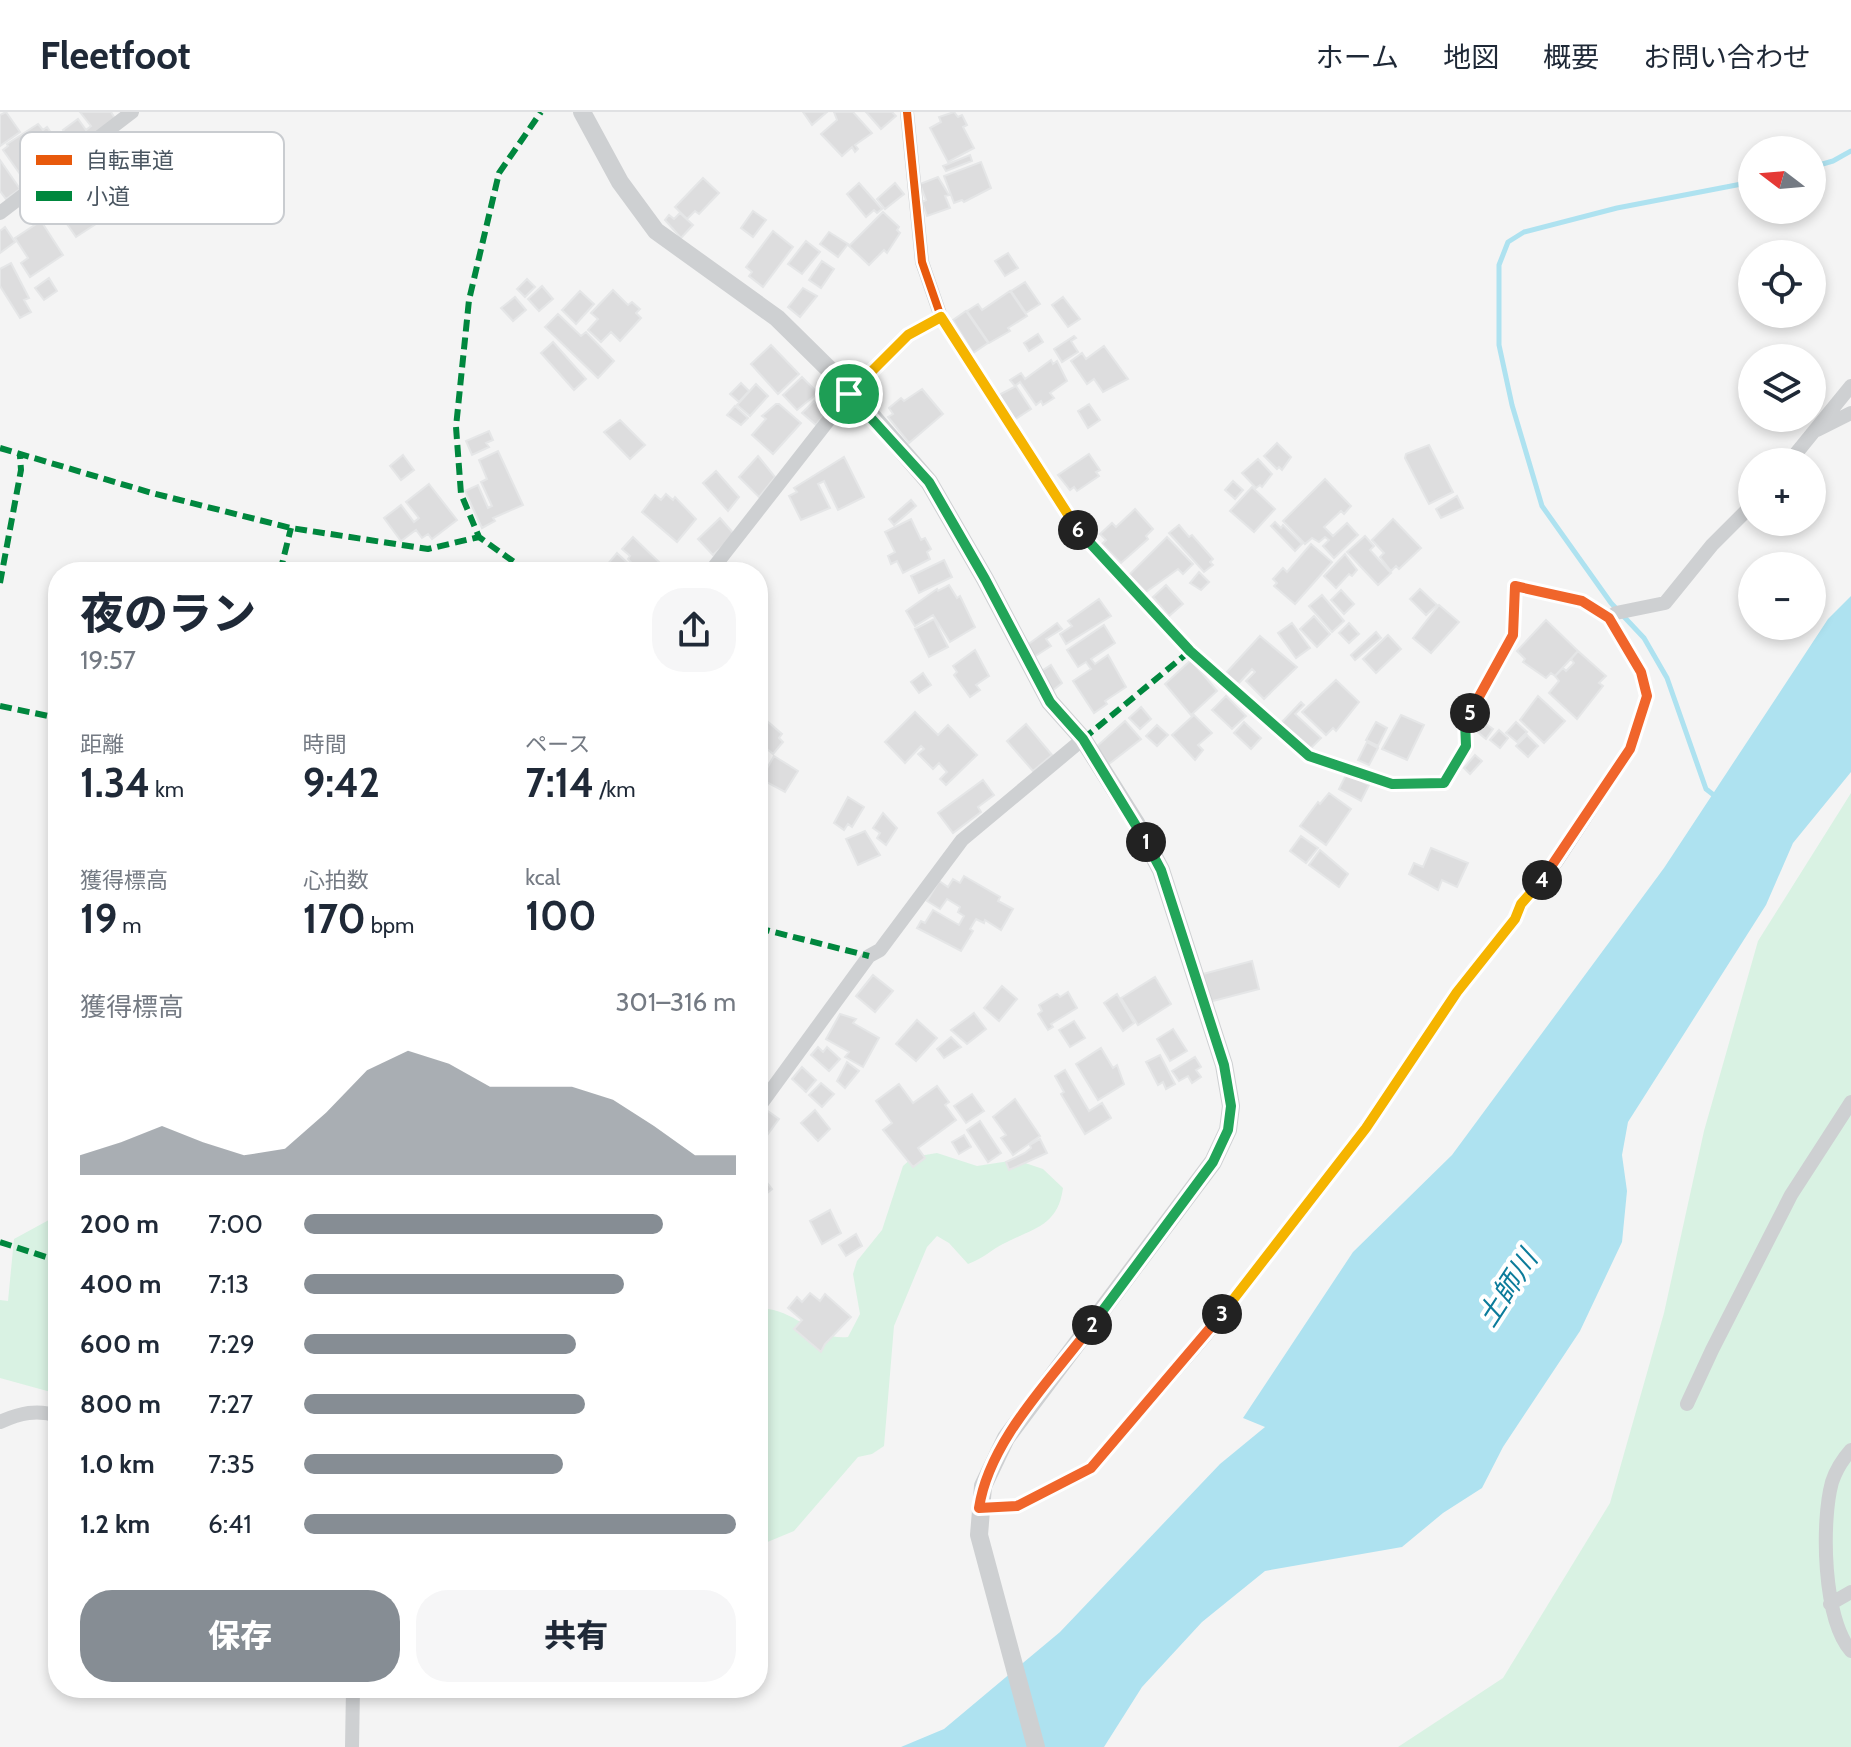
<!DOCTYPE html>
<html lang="ja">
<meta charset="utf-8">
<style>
:root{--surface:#fff;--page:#f6f6f7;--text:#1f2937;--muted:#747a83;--line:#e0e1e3;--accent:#868d94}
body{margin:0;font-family:Cabin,"Noto Sans JP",sans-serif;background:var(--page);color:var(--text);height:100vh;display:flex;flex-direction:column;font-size:30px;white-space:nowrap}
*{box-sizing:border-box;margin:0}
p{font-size:26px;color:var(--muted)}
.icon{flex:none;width:44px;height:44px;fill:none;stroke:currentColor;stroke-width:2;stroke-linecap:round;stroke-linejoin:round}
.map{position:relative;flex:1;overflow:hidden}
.details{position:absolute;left:48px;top:450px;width:720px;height:1136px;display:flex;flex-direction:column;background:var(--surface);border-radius:32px;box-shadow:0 4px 12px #0003}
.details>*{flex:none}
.needle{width:52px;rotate:286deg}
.controls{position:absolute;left:1738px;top:24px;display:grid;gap:16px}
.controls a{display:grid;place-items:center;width:88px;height:88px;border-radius:50%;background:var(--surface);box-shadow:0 4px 12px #0003;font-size:40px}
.pin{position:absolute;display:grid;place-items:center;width:68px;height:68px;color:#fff;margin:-34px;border:4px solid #fff;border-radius:50%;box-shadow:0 2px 8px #0007}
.km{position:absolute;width:40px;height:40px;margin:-20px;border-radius:50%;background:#222;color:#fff;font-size:22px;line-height:40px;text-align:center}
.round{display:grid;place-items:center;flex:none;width:84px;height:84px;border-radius:32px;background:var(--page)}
.head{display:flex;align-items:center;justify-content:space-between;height:136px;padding:0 32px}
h1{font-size:44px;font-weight:800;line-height:60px}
.metrics{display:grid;grid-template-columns:repeat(3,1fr);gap:12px;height:136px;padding:8px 32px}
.metrics div{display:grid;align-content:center}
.metrics b{font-size:40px;font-weight:800}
.metrics small{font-size:22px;font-weight:400}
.metrics p{font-size:22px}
.chart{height:224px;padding:16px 32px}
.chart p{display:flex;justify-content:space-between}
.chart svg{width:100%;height:144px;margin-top:8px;fill:var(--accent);opacity:.7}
.cta{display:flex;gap:16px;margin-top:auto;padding:16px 32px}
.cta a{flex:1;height:92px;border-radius:32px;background:var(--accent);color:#fff;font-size:32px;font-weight:800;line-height:92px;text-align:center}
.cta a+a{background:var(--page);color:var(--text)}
ul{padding:0 32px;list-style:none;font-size:26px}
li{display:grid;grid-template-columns:128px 96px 1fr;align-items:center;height:60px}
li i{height:20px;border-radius:10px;background:var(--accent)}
header{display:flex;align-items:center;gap:48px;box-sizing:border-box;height:112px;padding:0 40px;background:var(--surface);border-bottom:2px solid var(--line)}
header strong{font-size:38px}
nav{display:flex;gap:44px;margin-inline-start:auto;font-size:28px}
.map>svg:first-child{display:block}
.green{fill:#d9f2e3}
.water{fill:#aee2f0}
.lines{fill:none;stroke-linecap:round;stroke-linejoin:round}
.stream{stroke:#aee2f0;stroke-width:5}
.building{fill:#ddddde;stroke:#e5e6e7;stroke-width:2}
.minor{stroke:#ced0d2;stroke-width:14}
.tertiary{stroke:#ced0d2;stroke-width:18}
.quiet{stroke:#00873e;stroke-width:6;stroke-dasharray:12 6;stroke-linecap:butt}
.cycleway-casing{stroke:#fff;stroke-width:13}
.cycleway{stroke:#e8590c;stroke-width:8}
.split-1-casing{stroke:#fff;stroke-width:16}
.split-2-casing{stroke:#fff;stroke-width:16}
.split-3-casing{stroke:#fff;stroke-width:16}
.split-4-casing{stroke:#fff;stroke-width:16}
.split-5-casing{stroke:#fff;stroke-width:16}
.split-6-casing{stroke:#fff;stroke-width:16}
.split-7-casing{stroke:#fff;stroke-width:16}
.split-1{stroke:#22a559;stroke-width:10}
.split-2{stroke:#22a559;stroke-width:10}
.split-3{stroke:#f0652b;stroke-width:10}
.split-4{stroke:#f5b400;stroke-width:10}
.split-5{stroke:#f0652b;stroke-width:10}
.split-6{stroke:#22a559;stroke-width:10}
.split-7{stroke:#f5b400;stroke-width:10}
.labels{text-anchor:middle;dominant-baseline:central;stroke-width:8;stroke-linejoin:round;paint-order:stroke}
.water-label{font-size:28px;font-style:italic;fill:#0c7c9b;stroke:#fff}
.key{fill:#fff;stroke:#c9ccd0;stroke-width:2}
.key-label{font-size:22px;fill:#4a5661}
</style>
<header>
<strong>Fleetfoot</strong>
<nav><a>ホーム</a><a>地図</a><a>概要</a><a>お問い合わせ</a></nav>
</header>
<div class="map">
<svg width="1851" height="1635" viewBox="0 0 1851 1635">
<rect width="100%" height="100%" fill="#f4f4f4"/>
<path class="green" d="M1851 681V1635H1398L1503 1566 1610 1391 1664 1201 1704 1019 1758 829Z
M937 1041 977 1054 1016 1048 1043 1057 1063 1076C1058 1113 1035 1116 1007 1130 993 1136 983 1147 968 1152L949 1131 937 1124 927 1135 894 1214 884 1334 872 1342 858 1345 794 1419 758 1434V1197C791 1193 814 1229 848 1225L860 1202 853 1162 857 1149 882 1118 903 1054 913 1045Z
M58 1103V1282L0 1266V1188L8 1189 14 1127Z"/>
<path class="water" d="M1851 484V660L1793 731 1766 793 1628 1010 1622 1043 1627 1079 1622 1130 1580 1219 1503 1335 1482 1376 1443 1401 1402 1435 1265 1459 1202 1510 1142 1575 1104 1635H901L944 1617 1060 1520 1220 1352 1265 1315 1243 1306 1353 1140 1452 1043 1664 756 1828 507Z"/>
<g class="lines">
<path class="stream" d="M1812 55 1833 49 1851 39
M1715 684 1706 677 1667 566 1644 526 1611 491 1542 394 1512 293 1499 233V153L1508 130 1524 120 1617 96 1752 70"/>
</g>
<path class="building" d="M6 0 20 20 0 34V3Z
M80 0H111L116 8 77 37 63 18 78 7 86 18 91 14Z
M803 0H827L812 13Z
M853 0 872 21 855 33 858 37 855 40 852 35 842 44 821 22 837 8 834 0Z
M866 0H892L896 4 881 17Z
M954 0 958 5 962 3 967 13 963 15 974 36 948 50 930 16 941 10 939 5Z
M38 12 43 18 47 15 52 22 47 26 55 36 36 51 39 55 29 62 26 57 20 62 3 38 8 34 7 32Z
M970 43 972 49 946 59 943 54Z
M0 48 20 77 6 87 0 79Z
M981 50 991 76 964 90 962 88 954 91 944 64Z
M78 62 81 67 73 72 99 110 76 125 51 89 61 81 57 76Z
M938 65 949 83 945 84 950 96 927 104 922 90 926 88 920 72Z
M703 66 719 81 699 102 695 99 687 107 675 95Z
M859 71 882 97 877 101 874 98 866 105 847 82Z
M895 71 904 82 885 97 877 87Z
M753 99 766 108 753 125 741 116Z
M883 100 899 115 897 118 900 121 887 141 884 138 869 153 849 134Z
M680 101 693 113 681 126 665 108 669 103 674 107Z
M41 109 63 143 30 165 21 151 28 146 15 126Z
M5 115 15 130 0 141V119Z
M773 119 793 135 763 175 749 164 752 160 746 155Z
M829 120 848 132 838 145 820 132Z
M806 129 820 140 802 162 788 152Z
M1008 141 1018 156 1005 164 995 149Z
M822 149 834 157 821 176 809 168Z
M11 151 29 186 24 188 31 200 20 206 0 174V157Z
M49 166 57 179 44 188 35 176Z
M527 167 535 175 525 185 517 177Z
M1025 170 1040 192 1026 201 1011 179Z
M542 174 553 187 539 199 528 187Z
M803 176 817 184 800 205 788 195Z
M613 178 628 193 632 190 640 197 636 201 641 206 620 229 611 220 601 230 588 218 598 207 591 201Z
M580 179 594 192 576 212 562 198Z
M1010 179 1027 204 1008 216 1010 219 989 231 967 199 978 192 982 198Z
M515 185 526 198 513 209 501 196Z
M1063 185 1080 207 1068 215 1052 193Z
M966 199 988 231 973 241 953 208Z
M558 202 581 224 586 220 614 249 598 266 545 215Z
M1038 222 1043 230 1029 239 1024 231Z
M1074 224 1076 226 1071 229 1078 240 1062 250 1054 237Z
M553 230 586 267 574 278 541 241Z
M771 233 799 262 778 282 751 252Z
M1104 234 1128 267 1103 280 1094 267 1087 272 1071 249 1082 241 1086 247Z
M1051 248 1053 252 1057 249 1067 269 1050 281 1054 286 1043 293 1041 289 1036 293 1020 270 1015 274 1010 268 1021 261 1025 267Z
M802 265 818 281 797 298 783 283Z
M741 271 749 279 739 290 730 282Z
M756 272 768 284 750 304 737 293Z
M1016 274 1031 297 1014 308 999 283Z
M922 277 943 302 909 331 888 305 893 302 889 296 901 286 904 289Z
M814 289 825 302 816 313 802 301Z
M776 292H779L801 311 773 342 752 323 766 307 762 304Z
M1089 292 1100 308 1088 316 1078 299Z
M735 294 748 306 741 313 727 303Z
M620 308 645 333 630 347 604 320Z
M489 319 493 328 486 331 489 335 472 343 466 329Z
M1277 331 1291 345 1282 358 1279 355 1277 357 1264 344Z
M1429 333 1453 380 1429 392 1405 346 1406 342Z
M498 339 523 393 493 406 495 409 482 416 465 379 478 373 488 396 492 394 481 370 487 367 479 348Z
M1089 342 1100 358 1096 360 1099 364 1077 379 1074 375 1070 378 1058 363Z
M403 343 414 358 401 368 390 354Z
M758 344 775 365 759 385 739 365Z
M844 345 864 385 838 398 824 369 818 372 830 396 801 408 789 384 797 380 794 376Z
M1258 347 1272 362 1262 375 1260 373 1256 376 1242 361Z
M716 359 739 385 728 399 703 371Z
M1325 367 1351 394 1344 402 1341 399 1324 415 1333 424 1347 411 1358 423 1334 446 1323 434 1329 428 1325 425 1319 430 1312 426 1305 432 1283 409Z
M1233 369 1243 378 1235 387 1225 378Z
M429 372 457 408 432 427 428 422 422 426 416 418 401 429 384 406 401 393 414 410 419 406 406 390Z
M1252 375 1275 397 1254 420 1230 399Z
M666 382 673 388 675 385 696 407 677 430 642 400 655 383 661 388Z
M1457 384 1463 396 1441 406 1436 397Z
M911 388 916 394 894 413 889 407Z
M1135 397 1153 417 1146 424 1148 427 1121 451 1102 432 1106 428 1100 422 1112 411 1116 415Z
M720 406 735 423 713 443 698 427Z
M911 407 921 428 925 426 931 437 927 440 930 447 903 461 897 449 891 452 888 444 895 440 885 420Z
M1393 407 1421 436 1399 457 1396 454 1391 459 1380 445 1384 441 1372 428Z
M1275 410 1281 416 1283 413 1302 432 1295 439 1271 414Z
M1179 413 1189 425 1192 423 1213 447 1210 450 1213 453 1204 460 1169 421Z
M1365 424 1374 434 1370 438 1391 461 1378 473 1347 440Z
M633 425 659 450 652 458 647 453 643 457 638 452 635 455 628 447 630 444 622 437Z
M1167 425 1193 452 1183 462 1178 457 1146 480 1129 463Z
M1311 432 1332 450 1295 492 1274 474 1277 471 1273 467 1283 456 1287 460Z
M617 441 635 458 601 460Z
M1345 442 1357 458 1352 464 1349 462 1336 476 1324 464Z
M944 448 952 465 919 481 911 464Z
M1199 460 1209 470 1201 478 1190 471Z
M949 473 957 486 960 484 975 515 950 530 933 503 915 514 906 499 937 477 938 479Z
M1166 473 1183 492 1169 504 1153 485Z
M1420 477 1437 493 1426 503 1410 487Z
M1341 478 1354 492 1344 502 1331 488Z
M1322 483 1344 509 1332 520 1309 494Z
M1099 487 1111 504 1066 532 1060 522 1072 514 1068 509Z
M1439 493 1459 510 1431 541 1413 526Z
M1314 504 1330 522 1317 535 1300 517Z
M934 507 948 535 929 545 915 517Z
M1546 508 1578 539 1555 564 1551 561 1546 566 1523 550 1525 547 1517 539Z
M1057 511 1062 517 1046 527 1051 534 1034 545 1026 534Z
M1292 511 1310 536 1296 546 1278 521Z
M1349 511 1359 522 1349 531 1339 521Z
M1104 513 1115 531 1091 547 1095 552 1108 543 1126 575 1105 589 1107 592 1094 601 1073 569 1091 557 1086 550 1078 555 1067 538Z
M1376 520 1381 526 1355 548 1351 543Z
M1388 523 1401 537 1376 561 1363 547Z
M1260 524 1297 555 1264 587 1246 569 1255 560 1252 557 1238 572 1226 561Z
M975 538 989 564 976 573 980 578 970 585 954 563 957 560 953 554Z
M1578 539 1606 564 1599 571 1603 574 1577 607 1549 581 1559 569 1555 564 1563 556 1566 559 1574 551 1571 547Z
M1191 548 1217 579 1191 603 1165 572Z
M1051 553 1062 571 1052 579 1040 560Z
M923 561 931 573 919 581 911 570Z
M1336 568 1359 590 1336 619 1333 616 1326 623 1302 600Z
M1226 584 1246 604 1232 617 1212 598Z
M1538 584 1565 609 1544 631 1520 608Z
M1301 590 1304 593 1295 602 1321 626 1309 638 1281 611Z
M1141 595 1151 607 1140 617 1129 606Z
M915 600 938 623 948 613 977 643 946 673 940 667 947 660 939 651 933 657 918 642 924 637 921 634 905 651 885 630Z
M759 602 782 622 779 626 783 630 773 642 758 629Z
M1194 603 1212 621 1198 633 1203 638 1195 648 1172 623Z
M1401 603 1424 613 1407 648 1382 637Z
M1125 609 1141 627 1109 652 1095 636Z
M1482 609 1493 617 1486 627 1475 618Z
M1244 610 1261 626 1251 637 1234 621Z
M1376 610 1387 616 1378 634 1366 628Z
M1516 610 1527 620 1517 630 1506 621Z
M1026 612 1052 643 1033 659 1007 629Z
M1157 613 1168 623 1157 634 1146 624Z
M1499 618 1508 626 1500 636 1490 628Z
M1527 623 1538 634 1528 645 1516 634Z
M1367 630 1378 636 1369 653 1358 648Z
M1475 643 1482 649 1470 662 1464 656Z
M774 644 798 659 785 680 761 667Z
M1347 661 1369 673 1361 689 1339 677Z
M983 668 994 683 978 695 981 700 953 721 938 701Z
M1329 681 1351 697 1326 733 1300 714 1318 690 1320 692Z
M848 685 864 695 852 715 848 712 844 718 834 711Z
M883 701 897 716 886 733 877 726 880 721 873 716Z
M865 719 880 743 858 753 846 727Z
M1301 724 1318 736 1306 751 1290 739Z
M1431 736 1468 751 1457 775 1442 768 1438 778 1409 762 1414 751 1423 755Z
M1320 738 1348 762 1339 775 1309 753Z
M964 764 1000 785 998 789 1013 797 1001 818 985 808 984 811 976 807 970 817 973 819 961 839 917 816 921 809 925 811 933 798 959 813 964 804 958 800 960 795 947 787 940 797 927 789 939 769 948 775 953 767 960 771Z
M1252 849 1259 877 1209 890 1203 862Z
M873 863 893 879 875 900 856 884Z
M1155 865 1171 892 1138 913 1121 886Z
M1002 874 1017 887 999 909 984 896Z
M1068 880 1077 896 1051 912 1053 915 1048 918 1038 902 1042 899 1039 893 1057 882 1060 885Z
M1117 882 1134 911 1123 919 1104 891Z
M974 901 986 917 967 932 951 918Z
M840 902 856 907 853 911 879 926 863 955 845 945 849 940 826 927Z
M917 908 937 926 916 949 896 932Z
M1074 909 1085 926 1070 935 1059 918Z
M1173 917 1187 939 1170 949 1157 927Z
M951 925 961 935 944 946 937 937Z
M818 935 823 940 827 935 840 947 829 959 811 943Z
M1101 936 1113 956 1117 953 1124 972 1098 988 1076 952Z
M1160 943 1175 972 1166 977 1163 970 1158 973 1146 950Z
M1195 945 1201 955 1196 958 1201 965 1192 971 1188 964 1179 969 1172 959Z
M847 950 859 959 845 976 837 969Z
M802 955 816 968 806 980 792 967Z
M1065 958 1089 999 1102 991 1111 1006 1085 1022 1061 982 1064 980 1055 964Z
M821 971 834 982 822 995 809 983Z
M899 972 913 991 937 974 949 990 945 993 956 1008 918 1036 925 1046 913 1055 883 1018 892 1011 876 989Z
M972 982 984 999 966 1011 954 994Z
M1015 987 1040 1024 1013 1043 1001 1026 1006 1023 993 1005Z
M765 997 779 1007 759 1034 758 1006Z
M815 998 830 1017 818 1029 801 1011Z
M980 1009 1001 1041 988 1050 967 1018Z
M964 1023 971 1035 959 1042 952 1030Z
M1040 1027 1047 1041 1009 1058 1006 1050 1025 1041 1031 1036 1030 1033Z
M758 1059 772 1077 761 1086 758 1083Z
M830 1098 841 1121 822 1132 810 1109Z
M856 1122 862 1134 846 1144 839 1133Z
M810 1181 820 1189 825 1182 851 1205 825 1232 821 1240 794 1217 802 1208 788 1196 797 1185 802 1190Z"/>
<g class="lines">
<path class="minor" d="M907 0 922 150 941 205 1079 420 1190 539 1309 644 1392 672 1444 671 1466 634 1465 609 1513 523 1515 474 1582 489 1609 506 1641 560 1647 584 1630 637 1557 749 1521 792 1515 807 1457 880 1366 1016 1206 1223 1091 1356 1017 1394 979 1396
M0 101 132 0
M1817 318 1851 301
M1789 350 1851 274
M710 460 849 282 908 223 941 205
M1609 506 1616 501 1665 491 1712 433 1752 393
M758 996 869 844 880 838 962 728 1083 627
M1687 1292 1712 1238 1791 1083 1851 990
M0 1310C20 1301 37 1297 58 1304
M1851 1338C1843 1347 1836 1358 1832 1370 1821 1410 1823 1507 1851 1539
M1830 1492 1851 1480
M352 1635 353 1576"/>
<path class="tertiary" d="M582 0 620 70 656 119 777 206 845 273 929 370 985 467 1050 590 1083 627 1136 711 1161 758 1224 953 1231 994 1228 1018 1213 1050 1006 1326 983 1374 979 1423 1036 1635"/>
<path class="quiet" d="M0 336 152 381 291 416 428 437 479 425
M280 460 291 416
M528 460 479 425 461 382 456 315 469 188 499 61 541 0
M0 471 21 358 20 344
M0 594 58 606
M1083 627 1190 539
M758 816 869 844
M0 1130 52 1147 58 1141"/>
<defs>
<path id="cycleway" d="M907 0 922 150 941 205 1079 420 1190 539 1309 644 1392 672 1444 671 1466 634 1465 609 1513 523 1515 474 1582 489 1609 506 1641 560 1647 584 1630 637 1557 749 1521 792 1515 807 1457 880 1366 1016 1206 1223 1091 1356 1017 1394 979 1396"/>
</defs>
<use href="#cycleway" class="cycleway-casing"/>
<use href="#cycleway" class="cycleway"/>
</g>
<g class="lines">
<defs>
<path id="split-1" d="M849 282 929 370 985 467 1050 590 1083 627 1146 730"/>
<path id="split-2" d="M1092 1213 1213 1050 1228 1018 1231 994 1224 953 1161 758 1146 730"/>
<path id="split-3" d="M1092 1213C1052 1267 989 1328 979 1396L1017 1394 1091 1356 1222 1202"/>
<path id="split-4" d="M1222 1202 1366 1016 1457 880 1515 807 1521 792 1542 768"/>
<path id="split-5" d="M1470 601 1513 523 1515 474 1582 489 1609 506 1641 560 1647 584 1630 637 1542 768"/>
<path id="split-6" d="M1078 418 1190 539 1309 644 1392 672 1444 671 1466 634 1465 609 1470 601"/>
<path id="split-7" d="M849 282 908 223 941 205 1078 418"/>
</defs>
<use href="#split-1" class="split-1-casing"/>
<use href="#split-2" class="split-2-casing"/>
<use href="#split-3" class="split-3-casing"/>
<use href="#split-4" class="split-4-casing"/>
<use href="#split-5" class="split-5-casing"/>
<use href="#split-6" class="split-6-casing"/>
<use href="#split-7" class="split-7-casing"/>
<use href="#split-1" class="split-1"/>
<use href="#split-2" class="split-2"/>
<use href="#split-3" class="split-3"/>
<use href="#split-4" class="split-4"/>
<use href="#split-5" class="split-5"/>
<use href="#split-6" class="split-6"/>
<use href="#split-7" class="split-7"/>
</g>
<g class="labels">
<g class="water-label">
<text transform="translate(1507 1176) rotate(-57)">土師川</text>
</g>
</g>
<rect x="20" y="20" width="264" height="92" rx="12" class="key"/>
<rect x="36" y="43" width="36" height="10" fill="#e8590c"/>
<rect x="36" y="79" width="36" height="10" fill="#00873e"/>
<g class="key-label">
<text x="86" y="56">自転車道</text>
<text x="86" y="92">小道</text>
</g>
</svg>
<div class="controls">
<a><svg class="needle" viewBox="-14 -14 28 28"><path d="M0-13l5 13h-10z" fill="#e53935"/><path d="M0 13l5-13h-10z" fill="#747a83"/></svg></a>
<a><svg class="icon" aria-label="locate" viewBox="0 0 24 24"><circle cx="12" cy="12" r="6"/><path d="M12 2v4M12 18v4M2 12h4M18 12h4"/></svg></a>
<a><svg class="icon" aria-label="layers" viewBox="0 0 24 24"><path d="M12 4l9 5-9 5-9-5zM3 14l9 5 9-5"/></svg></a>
<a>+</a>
<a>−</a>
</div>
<div class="pin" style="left:849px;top:282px;background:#1e9e55"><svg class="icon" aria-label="arrive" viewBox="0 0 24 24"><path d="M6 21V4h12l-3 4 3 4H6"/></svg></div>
<b class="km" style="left:1146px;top:730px">1</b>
<b class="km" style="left:1092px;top:1213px">2</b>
<b class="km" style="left:1222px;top:1202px">3</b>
<b class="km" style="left:1542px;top:768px">4</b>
<b class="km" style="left:1470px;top:601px">5</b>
<b class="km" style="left:1078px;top:418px">6</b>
<section class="details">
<div class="head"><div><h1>夜のラン</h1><p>19:57</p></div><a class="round"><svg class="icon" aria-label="share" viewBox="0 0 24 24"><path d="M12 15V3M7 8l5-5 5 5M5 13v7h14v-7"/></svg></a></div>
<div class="metrics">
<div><p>距離</p><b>1.34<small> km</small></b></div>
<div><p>時間</p><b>9:42</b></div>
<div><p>ペース</p><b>7:14<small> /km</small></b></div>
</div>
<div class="metrics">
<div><p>獲得標高</p><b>19<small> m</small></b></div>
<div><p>心拍数</p><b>170<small> bpm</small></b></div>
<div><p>kcal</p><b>100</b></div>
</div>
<div class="chart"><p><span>獲得標高</span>301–316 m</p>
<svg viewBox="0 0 160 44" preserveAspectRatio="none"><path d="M0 44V38L10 34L20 29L30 34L40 38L50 36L60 25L70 12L80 6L90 10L100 17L110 17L120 17L130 21L140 29L150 38L160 38V44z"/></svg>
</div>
<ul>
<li><b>200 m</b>7:00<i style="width:83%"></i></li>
<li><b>400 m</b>7:13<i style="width:74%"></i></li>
<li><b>600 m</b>7:29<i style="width:63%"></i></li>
<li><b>800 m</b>7:27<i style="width:65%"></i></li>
<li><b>1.0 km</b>7:35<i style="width:60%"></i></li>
<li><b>1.2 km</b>6:41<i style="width:100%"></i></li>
</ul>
<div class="cta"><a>保存</a><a>共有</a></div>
</section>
</div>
